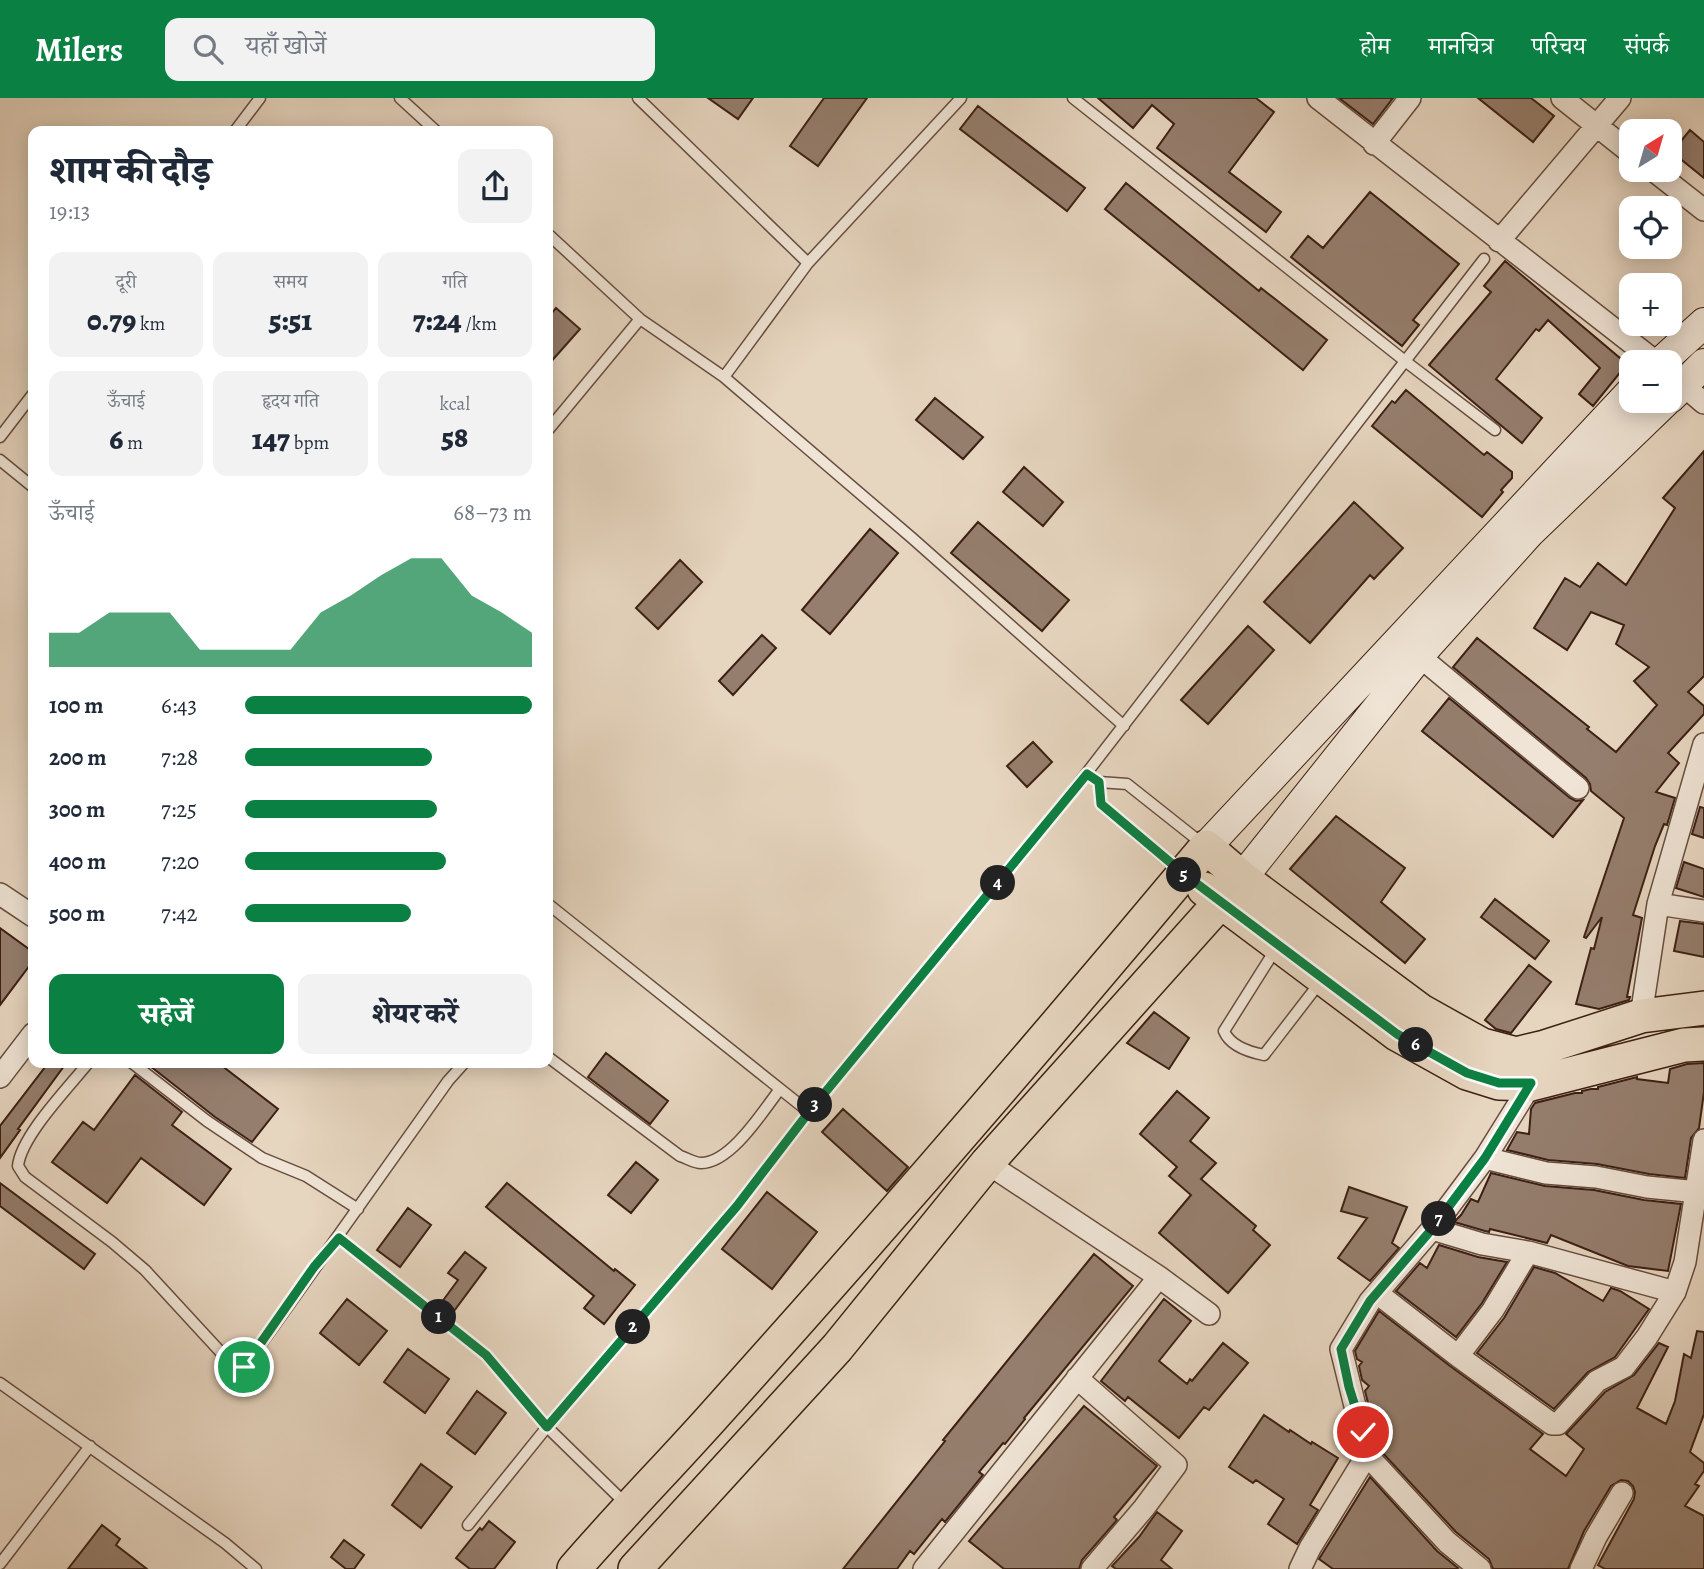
<!DOCTYPE html>
<html lang="hi">
<meta charset="utf-8">
<style>
:root{--surface:#fff;--page:#f2f2f3;--text:#1f2937;--muted:#747a83;--accent:#0b8043}
body{margin:0;font-family:Alegreya,"Noto Serif Devanagari",serif;background:var(--page);color:var(--text);height:100vh;display:flex;flex-direction:column;font-size:26px;white-space:nowrap}
*{box-sizing:border-box;margin:0}
p{font-size:23px;color:var(--muted)}
.icon{flex:none;width:38px;height:38px;fill:none;stroke:currentColor;stroke-width:2;stroke-linecap:round;stroke-linejoin:round}
.map{position:relative;flex:1;overflow:hidden}
.sheet{position:absolute;left:28px;top:28px;width:525px;height:942px;display:flex;flex-direction:column;background:var(--surface);border-radius:14px;box-shadow:0 4px 18px #0003}
.sheet>*{flex:none}
.needle{width:46px;rotate:37deg}
.fabs{position:absolute;left:1619px;top:21px;display:grid;gap:14px}
.fabs a{display:grid;place-items:center;width:63px;height:63px;border-radius:14px;background:var(--surface);box-shadow:0 4px 18px #0003;font-size:35px}
.pin{position:absolute;display:grid;place-items:center;width:60px;height:60px;color:#fff;margin:-30px;border:4px solid #fff;border-radius:50%;box-shadow:0 2px 7px #0007}
.km{position:absolute;width:35px;height:35px;margin:-18px;border-radius:50%;background:#222;color:#fff;font-size:19px;line-height:35px;text-align:center}
.round{display:grid;place-items:center;flex:none;width:74px;height:74px;border-radius:14px;background:var(--page)}
.overview{display:flex;align-items:center;justify-content:space-between;height:119px;padding:0 21px}
h1{font-size:38px;font-weight:800;line-height:52px}
.figures{display:grid;grid-template-columns:repeat(3,1fr);gap:10px;height:119px;padding:7px 21px}
.figures div{display:grid;align-content:center;border-radius:14px;background:var(--page);text-align:center}
.figures b{font-size:30px;font-weight:800}
.figures small{font-size:19px;font-weight:400}
.figures p{font-size:19px}
.chart{height:196px;padding:14px 21px}
.chart p{display:flex;justify-content:space-between}
.chart svg{width:100%;height:126px;margin-top:7px;fill:var(--accent);opacity:.7}
.button{display:flex;gap:14px;margin-top:auto;padding:14px 21px}
.button a{flex:1;height:80px;border-radius:14px;background:var(--accent);color:#fff;font-size:28px;font-weight:800;line-height:80px;text-align:center}
.button a+a{background:var(--page);color:var(--text)}
ul{padding:0 21px;list-style:none;font-size:23px}
li{display:grid;grid-template-columns:112px 84px 1fr;align-items:center;height:52px}
li i{height:18px;border-radius:9px;background:var(--accent)}
header{display:flex;align-items:center;gap:42px;box-sizing:border-box;height:98px;padding:0 35px;background:var(--accent);color:#fff}
header strong{font-size:33px}
nav{display:flex;gap:38px;margin-inline-start:auto;font-size:24px}
.search{width:490px;height:63px;background:var(--page);display:flex;align-items:center;gap:18px;box-sizing:border-box;padding:0 24px;border-radius:14px;color:var(--muted);font-size:26px}
.map>svg:first-child{display:block}
.building{fill:#957e6d;stroke:#3d2014;stroke-width:2}
.lines{fill:none;stroke-linecap:round;stroke-linejoin:round}
.lane-casing{stroke:#674d3f;stroke-width:13}
.street-casing{stroke:#674d3f;stroke-width:24}
.secondary-casing{stroke:#3d2014;stroke-width:32}
.primary-casing{stroke:#3d2014;stroke-width:36}
.lane{stroke:#efe4d5;stroke-width:10}
.street{stroke:#efe4d5;stroke-width:21}
.secondary{stroke:#efe4d5;stroke-width:30}
.primary{stroke:#e6d5bf;stroke-width:33}
.route-casing{stroke:#fff;stroke-width:14}
.route{stroke:#0b8043;stroke-width:9}
</style>
<header>
<strong>Milers</strong>
<div class="search"><svg class="icon" aria-label="search" viewBox="0 0 24 24"><circle cx="10" cy="10" r="6"/><path d="M15 15l6 6"/></svg>यहाँ खोजें</div>
<nav><a>होम</a><a>मानचित्र</a><a>परिचय</a><a>संपर्क</a></nav>
</header>
<div class="map">
<svg width="1704" height="1471" viewBox="0 0 1704 1471">
<rect width="100%" height="100%" fill="#e6d5bf"/>
<filter id="stains"><feTurbulence type="fractalNoise" baseFrequency=".00286" numOctaves="4"/><feColorMatrix values="0 0 0 0 .2 0 0 0 0 .09 0 0 0 0 .02 0 0 0 .5 -.17"/></filter>
<radialGradient id="worn" r=".72"><stop offset=".6" stop-color="#630" stop-opacity="0"/><stop offset="1" stop-color="#630" stop-opacity=".3"/></radialGradient>
<path class="building" d="M708 0H753L738 21Z
M824 0H867L818 68 790 48Z
M1098 0H1256L1274 14 1229 74 1281 114 1266 134 1157 50 1174 26 1152 7 1133 30Z
M1339 0H1393L1373 26Z
M1478 0H1531L1554 18 1533 44Z
M978 8 1085 90 1067 113 960 31Z
M1690 32 1704 44V80L1672 54Z
M1126 85 1259 193 1261 190 1327 242 1303 272 1105 111Z
M1370 94 1459 166 1413 222 1419 227 1402 248 1291 159 1308 138 1323 150Z
M1505 163 1627 266 1593 308 1579 296 1600 270 1548 222 1539 233 1536 231 1496 281 1542 320 1522 345 1429 267 1491 194 1484 188Z
M556 210 580 231 548 267V220Z
M1406 292 1484 357 1487 354 1512 374V380L1501 392 1503 394 1482 419 1372 328 1392 303 1395 305Z
M935 300 983 339 963 361 916 322Z
M1704 353V578L1688 594 1704 608V616L1668 655 1679 665 1656 694 1675 700 1667 727 1664 726 1655 748 1633 817 1642 820 1627 899H1630L1629 902 1599 911 1576 906 1591 850 1594 851 1602 819 1586 840 1584 839 1624 720 1591 693 1590 686 1586 680 1453 569 1477 540 1589 629 1587 631 1616 654 1657 607 1634 583 1649 569 1616 546 1624 527 1591 514 1567 552 1534 530 1565 480 1580 489 1598 465 1626 487 1675 410 1663 400Z
M1024 369 1063 404 1043 428 1003 394Z
M1354 404 1403 450 1374 481 1370 477 1310 545 1264 504Z
M978 424 1069 502 1042 533 951 455Z
M870 431 898 455 830 536 802 512Z
M680 462 702 484 658 531 636 510Z
M1248 528 1274 552 1208 626 1181 602Z
M762 537 776 550 733 597 719 583Z
M1449 600 1570 700 1576 703 1583 702 1553 739 1422 633Z
M1033 644 1052 664 1027 689 1007 668Z
M1700 709 1704 710V740L1692 736Z
M1336 718 1405 770 1381 804 1425 841 1405 865 1290 771Z
M1684 764 1704 771V799L1676 790Z
M1495 801 1549 843 1535 861 1481 819Z
M1680 823 1704 826V859L1674 853Z
M0 830 33 854V863L0 907Z
M1529 867 1551 884 1511 935 1496 931 1485 922Z
M1154 914 1189 940 1169 971 1127 945Z
M606 955 668 1003 650 1026 588 979Z
M49 964H67L18 1031 20 1032 0 1060V1028Z
M145 964H217L278 1011 252 1044 215 1019Z
M1704 965V994L1699 1030 1691 1040 1685 1080 1649 1076 1597 1066 1548 1062 1507 1052 1517 1034 1529 1036 1531 1011 1535 1005 1575 995H1582V993L1591 991H1598V989L1637 979V981L1668 985 1670 971 1687 966Z
M135 977 182 1014 172 1027 231 1071 204 1107 141 1060 107 1105 52 1064 83 1024 94 1032Z
M1177 993 1209 1020 1190 1043 1216 1065 1201 1081 1256 1128 1253 1132 1270 1147 1228 1195 1159 1135 1191 1097 1169 1078 1177 1069 1140 1036Z
M843 1011 908 1069 887 1093 822 1034Z
M636 1064 658 1082 631 1115 608 1097Z
M1491 1075 1545 1088 1594 1092 1644 1102 1681 1106 1668 1173 1628 1168 1551 1137 1547 1145 1490 1131 1489 1134 1485 1133 1454 1124 1461 1117 1471 1101 1478 1104Z
M0 1085 95 1156 84 1171 0 1108Z
M507 1085 614 1173 615 1171 635 1187 604 1226 584 1210 594 1198 486 1109Z
M1349 1089 1407 1109 1392 1145 1399 1150 1370 1183 1338 1160 1367 1120 1341 1113Z
M767 1094 817 1134 772 1191 722 1151Z
M408 1110 431 1127 400 1169 377 1152Z
M1439 1147 1478 1159 1507 1164 1482 1205 1456 1239 1396 1193 1420 1165 1427 1170Z
M465 1154 486 1170 451 1217 439 1208 458 1182 448 1175Z
M1094 1156 1133 1188 1024 1320 1025 1321 1005 1346 1003 1345 979 1374 983 1377 945 1424 942 1421 914 1456 910 1453 897 1471H843L945 1343 943 1342Z
M1534 1169 1555 1175 1603 1203 1611 1190 1620 1193 1649 1211 1615 1259 1588 1274 1554 1311 1477 1255 1504 1220Z
M347 1201 387 1233 359 1267 320 1235Z
M1164 1201 1191 1223 1159 1263 1187 1286 1190 1281 1192 1283 1223 1245 1248 1265 1209 1312 1204 1309 1179 1340 1128 1299 1125 1303 1101 1283Z
M1379 1213 1450 1268 1543 1336 1530 1351 1566 1378 1584 1351 1566 1336 1605 1294 1634 1277 1659 1245 1668 1249 1637 1310 1666 1326 1675 1303 1684 1256 1691 1260 1697 1233 1704 1234V1316L1690 1354 1704 1365V1373L1695 1386 1699 1388 1685 1408 1704 1418V1471H1605L1598 1467 1634 1401 1635 1394 1633 1388 1628 1383 1621 1382 1611 1388 1584 1433 1568 1471H1493L1489 1461 1456 1434 1379 1351 1378 1347 1381 1343 1376 1339 1373 1327 1378 1319 1370 1313 1365 1293 1369 1288 1362 1282 1359 1268 1362 1264 1357 1261 1355 1253Z
M408 1251 449 1281 425 1315 384 1284Z
M477 1293 506 1315 475 1356 447 1335Z
M1084 1308 1157 1368 1114 1419 1117 1422 1082 1462 1079 1471H1004L969 1443Z
M1264 1317 1289 1334 1290 1332 1311 1346 1312 1344 1338 1360 1310 1407 1318 1412 1297 1446 1268 1426 1284 1401 1256 1382 1253 1385 1229 1369Z
M421 1366 452 1389 421 1430 392 1407Z
M1370 1379 1437 1453 1458 1470 1456 1471H1333L1319 1461Z
M1157 1414 1182 1433 1161 1462 1172 1471H1116L1112 1468 1139 1439Z
M489 1423 515 1444 494 1471H470L456 1460 480 1430 482 1432Z
M102 1427 120 1441 116 1447 147 1471H68Z
M344 1442 364 1457 354 1471H346L331 1459Z"/>
<g class="lines">
<defs>
<path id="lane" d="M400 0 436 33
M638 0 808 165
M1073 0 1405 263 1495 332
M235 33 260 0
M548 136 640 221 724 279 912 440 1124 628
M724 279 808 165 961 0
M548 332 640 221
M0 339 33 296
M0 362 33 389
M1087 676 1099 684 1127 686 1204 747
M1099 684 1101 706 1181 774
M548 806 809 1014
M1277 849 1224 933C1230 948 1249 954 1264 957L1321 883
M548 959 680 1058C687 1060 694 1065 701 1065 731 1065 763 1013 780 991
M89 964C69 989 21 1038 18 1068L25 1079 112 1144 145 1172 227 1261 240 1271 244 1269 249 1263 448 983 465 964
M131 964 207 1023 262 1060 306 1078 358 1111
M339 1140 486 1257 547 1329 626 1406
M0 1285 225 1445 256 1471
M468 1427 547 1329 737 1108 809 1014 1072 694 1484 161
M0 1466 90 1348"/>
<path id="street" d="M1318 0 1656 264
M1562 0 1631 55
M1374 46 1410 0
M1653 72 1704 112
M1499 143 1620 0
M1670 276 1704 305
M1419 558 1578 690
M0 796 33 818
M1658 806 1704 813
M1641 918 1658 806 1704 646
M0 979 33 936
M1485 1060 1546 1075 1596 1079 1647 1089 1698 1094
M987 1065 1159 1179 1209 1216
M1432 1131 1482 1146 1528 1154 1675 1194
M1377 1195 1458 1258 1552 1326H1558L1597 1283 1624 1269 1647 1239 1675 1194 1685 1164 1704 1042
M1458 1258 1493 1212 1528 1154
M1077 1280 1176 1367 1144 1410 1092 1471
M1367 1357 1447 1444 1480 1471
M924 1471 1159 1179
M1300 1471 1310 1450 1367 1357 1341 1251 1370 1203 1432 1131 1485 1060 1531 986
M1581 1471 1596 1439 1622 1395"/>
<path id="secondary" d="M1661 264 1704 225
M1670 300 1704 266
M1206 749 1631 294
M1242 780 1428 547 1529 435 1666 303"/>
<path id="primary" d="M1204 791 1397 936 1467 975 1499 985 1531 986 1684 947 1704 946
M574 1471C618 1420 665 1372 710 1322 879 1134 1044 943 1206 749L1242 780 1421 913 1482 947 1516 956 1545 949 1641 918 1704 910
M635 1471 837 1250 987 1065 1242 780"/>
</defs>
<use href="#lane" class="lane-casing"/>
<use href="#street" class="street-casing"/>
<use href="#secondary" class="secondary-casing"/>
<use href="#primary" class="primary-casing"/>
<use href="#lane" class="lane"/>
<use href="#street" class="street"/>
<use href="#secondary" class="secondary"/>
<use href="#primary" class="primary"/>
</g>
<g class="lines">
<defs>
<path id="route" d="M244 1269 314 1169 339 1140 486 1257 547 1329 737 1108 809 1014 1087 676 1099 684 1101 706 1184 776 1397 936 1467 975 1499 985H1531L1485 1060 1432 1131 1370 1203 1341 1251 1349 1289 1363 1334"/>
</defs>
<use href="#route" class="route-casing"/>
<use href="#route" class="route"/>
</g>
<rect width="100%" height="100%" filter="url(#stains)"/>
<rect width="100%" height="100%" fill="url(#worn)"/>
</svg>
<div class="fabs">
<a><svg class="needle" viewBox="-14 -14 28 28"><path d="M0-13l5 13h-10z" fill="#e53935"/><path d="M0 13l5-13h-10z" fill="#747a83"/></svg></a>
<a><svg class="icon" aria-label="locate" viewBox="0 0 24 24"><circle cx="12" cy="12" r="6"/><path d="M12 2v4M12 18v4M2 12h4M18 12h4"/></svg></a>
<a>+</a>
<a>−</a>
</div>
<div class="pin" style="left:244px;top:1269px;background:#1e9e55"><svg class="icon" aria-label="arrive" viewBox="0 0 24 24"><path d="M6 21V4h12l-3 4 3 4H6"/></svg></div>
<div class="pin" style="left:1363px;top:1334px;background:#d93025"><svg class="icon" aria-label="check" viewBox="0 0 24 24"><path d="M5 12l5 5 9-10"/></svg></div>
<b class="km" style="left:439px;top:1219px">1</b>
<b class="km" style="left:633px;top:1229px">2</b>
<b class="km" style="left:815px;top:1007px">3</b>
<b class="km" style="left:998px;top:785px">4</b>
<b class="km" style="left:1184px;top:777px">5</b>
<b class="km" style="left:1416px;top:947px">6</b>
<b class="km" style="left:1439px;top:1121px">7</b>
<section class="sheet">
<div class="overview"><div><h1>शाम की दौड़</h1><p>19:13</p></div><a class="round"><svg class="icon" aria-label="share" viewBox="0 0 24 24"><path d="M12 15V3M7 8l5-5 5 5M5 13v7h14v-7"/></svg></a></div>
<div class="figures">
<div><p>दूरी</p><b>0.79<small> km</small></b></div>
<div><p>समय</p><b>5:51</b></div>
<div><p>गति</p><b>7:24<small> /km</small></b></div>
</div>
<div class="figures">
<div><p>ऊँचाई</p><b>6<small> m</small></b></div>
<div><p>हृदय गति</p><b>147<small> bpm</small></b></div>
<div><p>kcal</p><b>58</b></div>
</div>
<div class="chart"><p><span>ऊँचाई</span>68–73 m</p>
<svg viewBox="0 0 160 44" preserveAspectRatio="none"><path d="M0 44V32L10 32L20 25L30 25L40 25L50 38L60 38L70 38L80 38L90 25L100 19L110 12L120 6L130 6L140 19L150 25L160 32V44z"/></svg>
</div>
<ul>
<li><b>100 m</b>6:43<i style="width:100%"></i></li>
<li><b>200 m</b>7:28<i style="width:65%"></i></li>
<li><b>300 m</b>7:25<i style="width:67%"></i></li>
<li><b>400 m</b>7:20<i style="width:70%"></i></li>
<li><b>500 m</b>7:42<i style="width:58%"></i></li>
</ul>
<div class="button"><a>सहेजें</a><a>शेयर करें</a></div>
</section>
</div>
